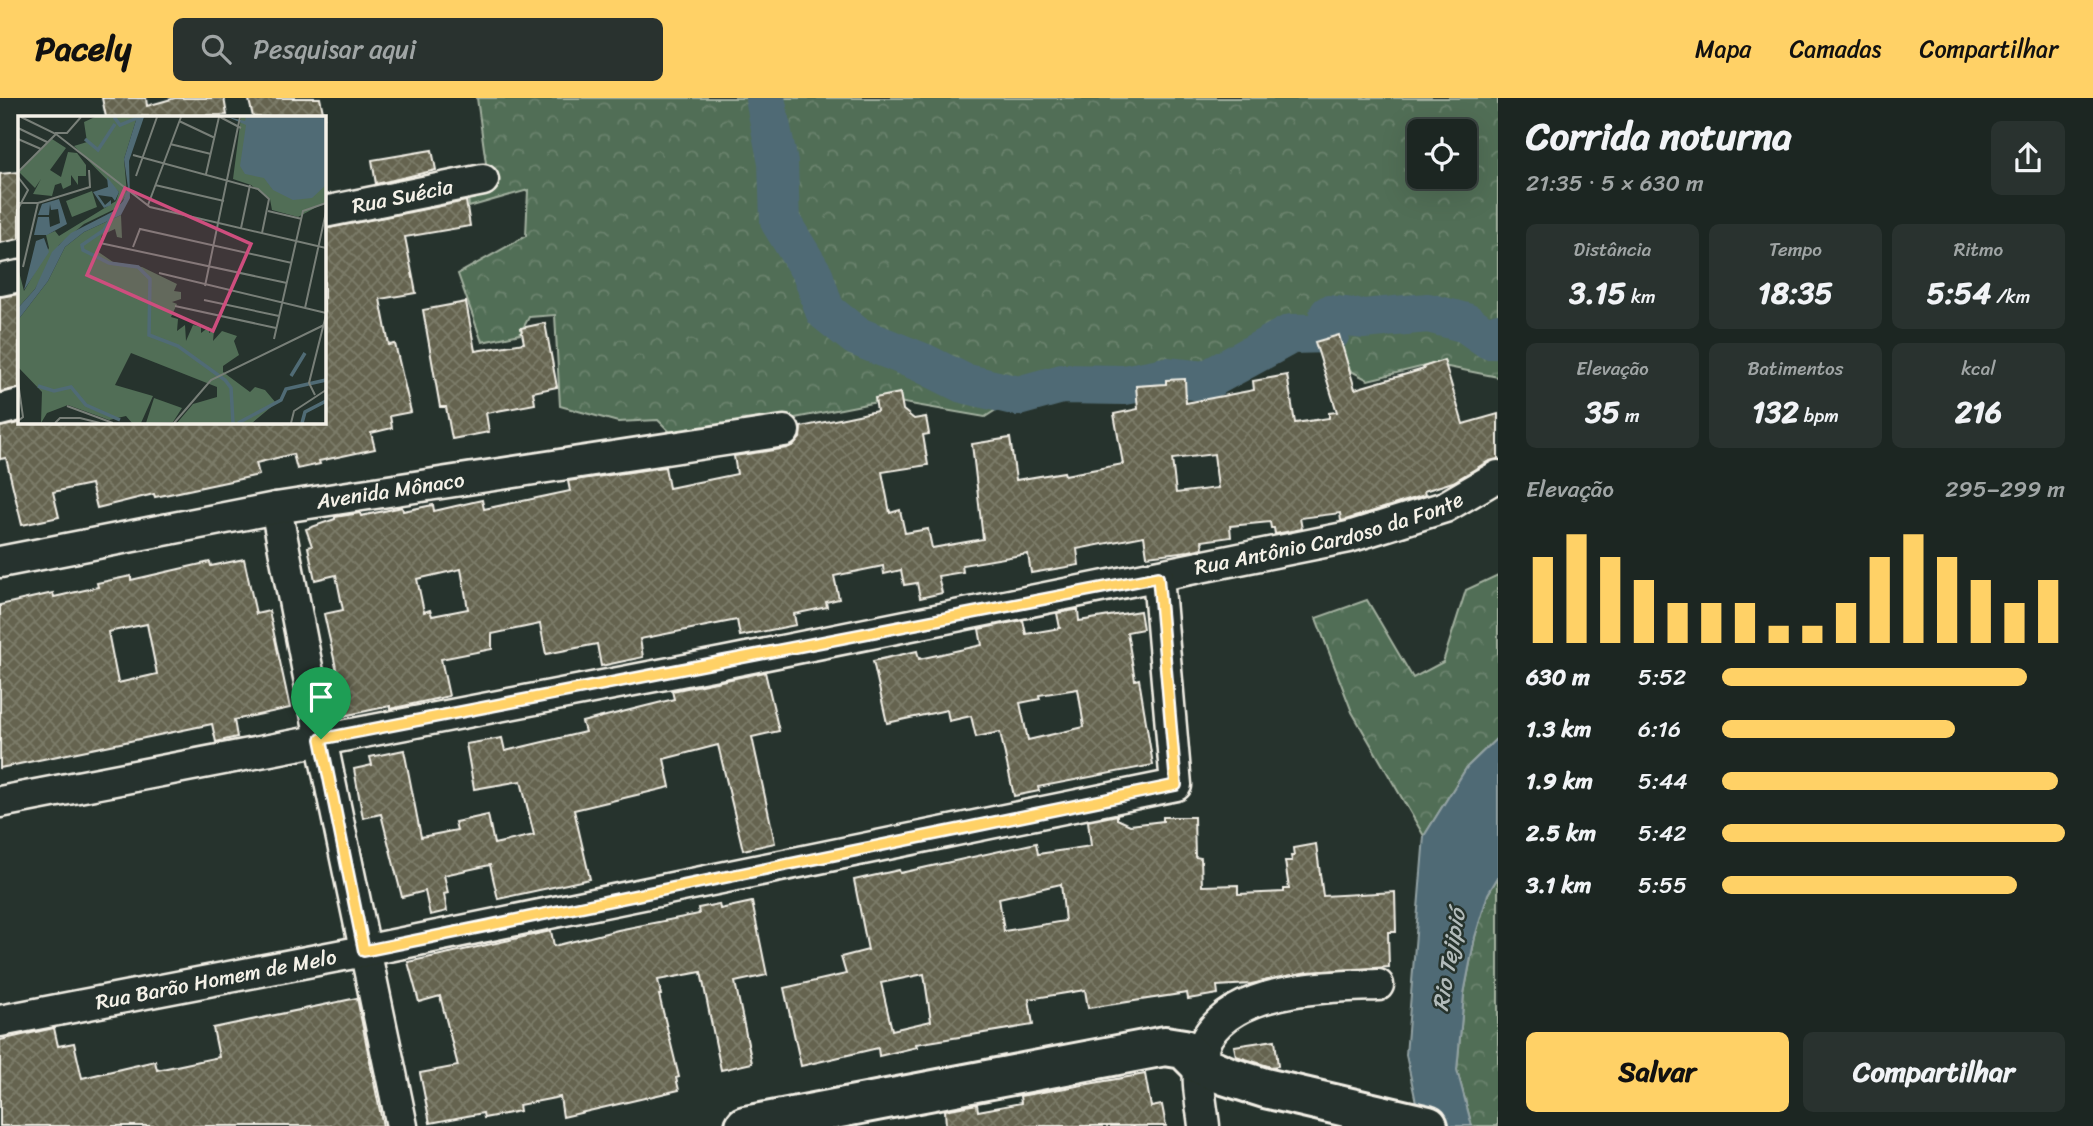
<!DOCTYPE html>
<html lang="pt">
<meta charset="utf-8">
<style>
:root{--surface:#1c2622;--page:#29322f;--text:#f1f3f6;--muted:#a0a5a5;--line:#3a4340;--accent:#ffd166}
body{margin:0;font-family:Sriracha,sans-serif;background:var(--page);color:var(--text);height:100vh;display:flex;flex-direction:column;font-size:26px;white-space:nowrap}
*{box-sizing:border-box;margin:0}
p{font-size:23px;color:var(--muted)}
.icon{flex:none;width:38px;height:38px;fill:none;stroke:currentColor;stroke-width:2;stroke-linecap:round;stroke-linejoin:round}
.map{position:relative;flex:1;overflow:hidden}
.side{display:flex;flex-direction:column;background:var(--surface);width:595px}
.side>*{flex:none}
.buttons{position:absolute;left:1407px;top:21px;display:grid;gap:14px}
.buttons a{display:grid;place-items:center;width:70px;height:70px;border-radius:10px;background:var(--surface);box-shadow:0 7px 28px #0002,0 0 0 2px var(--line);font-size:35px}
.pin{position:absolute;display:grid;place-items:center;width:60px;height:60px;color:#fff;margin:-72px -30px;border-radius:50% 50% 50% 0;rotate:-45deg;box-shadow:0 0 7px #0007}
.pin .icon{rotate:45deg}
.round{display:grid;place-items:center;flex:none;width:74px;height:74px;border-radius:10px;background:var(--page)}
.headline{display:flex;align-items:center;justify-content:space-between;height:119px;padding:0 28px}
h1{font-size:38px;font-weight:700;line-height:52px}
.stats{display:grid;grid-template-columns:repeat(3,1fr);gap:10px;height:119px;padding:7px 28px}
.stats div{display:grid;align-content:center;border-radius:10px;background:var(--page);text-align:center}
.stats b{font-size:30px;font-weight:700}
.stats small{font-size:19px;font-weight:400}
.stats p{font-size:19px}
.chart{height:196px;padding:14px 28px}
.chart p{display:flex;justify-content:space-between}
.chart svg{width:100%;height:126px;margin-top:7px;stroke:var(--accent);stroke-width:6}
.cta{display:flex;gap:14px;margin-top:auto;padding:14px 28px}
.cta a{flex:1;height:80px;border-radius:10px;background:var(--accent);color:#111;font-size:28px;font-weight:700;line-height:80px;text-align:center}
.cta a+a{background:var(--page);color:var(--text)}
ul{padding:0 28px;list-style:none;font-size:23px}
li{display:grid;grid-template-columns:112px 84px 1fr;align-items:center;height:52px}
li i{height:18px;border-radius:9px;background:var(--accent)}
header{display:flex;align-items:center;gap:42px;box-sizing:border-box;height:98px;padding:0 35px;background:var(--accent);color:#111}
header strong{font-size:33px}
nav{display:flex;gap:38px;margin-inline-start:auto;font-size:24px}
.search{width:490px;height:63px;background:var(--page);display:flex;align-items:center;gap:18px;box-sizing:border-box;padding:0 24px;border-radius:10px;color:var(--muted);font-size:26px}
main{display:flex;flex:1;min-height:0}
.map>svg:first-child{display:block}
.forest{fill:url(#forest-crowns);stroke:#a2b09f;stroke-width:2;fill-rule:evenodd}
.water{fill:#506b75;stroke:#92a1a3;stroke-width:2}
.lines{fill:none;stroke-linecap:round;stroke-linejoin:round}
.river{stroke:#506b75;stroke-width:40}
.building{fill:url(#building-cross-hatch);stroke:#f4f1e8;stroke-width:2;fill-rule:evenodd}
.minor-casing{stroke:#f4f1e8;stroke-width:35}
.major-casing{stroke:#f4f1e8;stroke-width:44}
.minor{stroke:#26332d;stroke-width:30}
.major{stroke:#26332d;stroke-width:38}
.route-casing{stroke:#fff;stroke-width:14}
.route{stroke:#ffd166;stroke-width:9}
.labels{text-anchor:middle;dominant-baseline:central;stroke-width:5;stroke-linejoin:round;paint-order:stroke}
.street-label{font-size:21px;fill:#f4f1e8;stroke:#26332d}
.water-label{font-size:23px;font-style:italic;fill:#b2bbba;stroke:#26332d}
.inset-river{fill:none;stroke:#506b75;stroke-width:3.5}
.inset-road{fill:none;stroke:#787f78;stroke-width:2}
.view{fill:#ce4e7e;fill-opacity:0.15;stroke:#ce4e7e;stroke-width:3.5}
.inset-edge{fill:none;stroke:#f4f1e8;stroke-width:3.5}
</style>
<header>
<strong>Pacely</strong>
<div class="search"><svg class="icon" aria-label="search" viewBox="0 0 24 24"><circle cx="10" cy="10" r="6"/><path d="M15 15l6 6"/></svg>Pesquisar aqui</div>
<nav><a>Mapa</a><a>Camadas</a><a>Compartilhar</a></nav>
</header>
<main>
<div class="map">
<svg width="1498" height="1028" viewBox="0 0 1498 1028">
<defs>
<pattern id="forest-crowns" width="20" height="18" patternUnits="userSpaceOnUse" patternTransform="scale(1.75)"><rect width="20" height="18" fill="#516e56"/><path d="M2 6a3 3 0 1 1 6 0M12 15a3 3 0 1 1 6 0" fill="none" stroke="#6b836e"/></pattern>
<pattern id="building-cross-hatch" width="8" height="8" patternUnits="userSpaceOnUse" patternTransform="scale(1.75)"><rect width="8" height="8" fill="#656450"/><path d="M0 0l8 8M0 8l8-8" fill="none" stroke="#7c7b69"/></pattern>
</defs>
<rect width="100%" height="100%" fill="#26332d"/>
<filter id="ink" filterUnits="userSpaceOnUse"><feTurbulence type="fractalNoise" baseFrequency=".0143" numOctaves="2"/><feDisplacementMap in="SourceGraphic" scale="14" xChannelSelector="R" yChannelSelector="G"/><feConvolveMatrix kernelMatrix="1 2 1 2 8 2 1 2 1" color-interpolation-filters="sRGB"/></filter>
<g filter="url(#ink)">
<path class="forest" d="M477 0H1498V279L1433 266 1368 282 1351 273 1330 235 1291 236 1205 283 1167 279 1124 287 1062 286 1018 298 985 319 887 302 790 321 676 340 658 322 618 324 560 308 555 217 529 219 520 236 482 244 458 176 526 138 528 92 469 109 467 94 489 87ZM1419 33H1465V79H1419Z
M1498 477V639L1467 669 1424 738 1352 614 1316 520 1367 502 1413 580 1443 564 1466 492Z
M1498 779V1028H1472L1457 972 1464 896 1475 839 1488 796Z"/>
<path class="water" d="M1498 639V779L1488 796 1475 839 1464 896 1457 972 1472 1028H1421L1406 957 1424 738 1467 669Z"/>
<g class="lines">
<path class="river" d="M765 0 778 65 780 123 813 177 825 213 856 238 923 265 963 285 1018 298 1062 286 1124 287 1166 279 1205 283 1291 236 1330 235 1329 217 1363 221 1428 215 1466 225 1489 241 1498 235"/>
</g>
<path class="building" d="M102 0H146L147 8 175 0H224L227 17 106 19Z
M260 0H320L324 19H253L249 2Z
M432 52 436 72 376 86 372 62Z
M19 74V141L0 145V76Z
M466 103 470 128 405 139 416 195 380 201 389 247 395 246 411 314 390 318 392 330 371 335 375 351 319 363 320 366 297 371 293 356 256 365 259 377 155 399 154 396 97 410 91 386 53 394 59 419 22 427 6 360 0 361V329L24 324H324V131Z
M19 196V290L0 294V199Z
M466 204 475 253 524 245 521 230 545 225 557 289 533 294 535 306 486 315 489 334 452 341 446 309H440L423 212Z
M1339 237 1355 291 1424 271 1423 269 1444 262 1463 326 1498 316V361L1489 363 1453 384 1424 393 1425 397 1345 422 1341 423 1340 415 1300 420 1302 431 1275 436 1274 430H1271L1270 424 1230 428 1231 439 1202 443 1203 450 1189 453 1147 458 1144 438 1077 451 1079 467 1031 475 1028 456 962 467 963 474 938 478 942 495 920 500 917 485 904 487 901 472 884 476 883 468 834 478 839 501 826 504 827 509 794 516 796 527 740 538 737 522 640 541 643 559 601 568 597 546 546 556 540 526 492 536V551L441 561 449 598 390 611V608L343 618 338 593 341 592 324 516 343 512 336 477 315 482 308 449 312 448 306 431 335 421V419L360 415 361 418 402 409 403 413 433 407 434 413 482 402 484 411 570 393 568 383 665 369 669 390 737 376 734 358 787 350 794 347 800 340 801 329 877 313 875 300 900 295 903 312 914 321 926 319 929 336 923 337 928 367 882 374 890 415 900 412 905 435 928 431 932 450 983 441 972 346 1010 340 1016 382 1064 374 1065 377 1123 366 1114 316 1138 311 1136 288 1166 286V282L1185 281 1186 305 1254 292 1253 283 1287 277 1295 325 1329 320V315L1337 314 1315 244ZM1214 356 1218 390 1176 395 1172 361ZM461 471 468 511 432 518 430 512 424 514 417 481Z
M244 461 256 516 269 513 290 610 234 622 237 639 216 644 212 626 0 670V507L53 495 54 499 98 489 97 485 131 478V482L210 464 211 468ZM147 526 157 576 118 585 108 534Z
M1075 512H1078L1079 523 1140 513 1143 531 1127 534 1135 582 1139 581 1153 667 1038 689 1039 693 1014 698 1000 634 976 639 971 618 949 623 947 612 887 625 873 563 917 553 919 561 982 547 979 531 1023 522 1026 536 1060 530 1057 515ZM1078 591 1084 629 1028 642 1020 605 1040 601 1039 597Z
M765 574 779 633 752 639 775 745 743 752 718 647 664 661 670 689 574 712 590 781 498 801 490 767 444 777 448 795 444 796 447 813 430 817 425 793 402 799 381 716 363 720 354 671 372 667 370 659 404 652 421 739 457 732 455 724 488 717 494 746 534 737 521 683 474 691 466 646 502 640 505 653 585 634 582 624 674 601 672 593Z
M1117 717V721L1130 727 1163 723V719H1194L1195 759 1201 760 1202 788 1238 787V796L1284 794V791H1289L1285 763H1292L1291 758H1294L1293 750 1316 746 1323 798 1395 794 1396 834H1388L1389 869 1307 874 1251 886 1217 888 1218 896 1188 901 1187 895 1088 910 1085 892 1029 901 1033 927 916 946 917 949 879 958 878 950 801 968 784 890 846 876 841 859 868 852 854 782 899 772 900 775 1036 745 1038 756 1091 748 1088 723ZM1061 786 1065 823 1004 833 999 800ZM924 876 931 923 892 932 881 885Z
M752 804 767 877 735 884 752 965 721 972 701 874 658 882 661 897H659L679 979 676 980 679 992 563 1019 560 999 519 1007 520 1013 484 1020 483 1015 430 1025 420 975 458 968 440 898 419 904 408 864 551 833 554 848 618 832 699 816 698 810 719 806 720 811Z
M357 900 383 1028H0V942L54 930 58 948 74 945 82 980 155 963 157 972 219 959 213 930Z
M1275 942 1278 968 1271 969 1236 958 1234 948Z
M1145 976 1151 1009 1162 1007 1166 1028H946L945 1012 977 1006 978 1013 1021 1005 1020 998Z"/>
<g class="lines">
<defs>
<g id="minor">
<path id="s1" d="M324 114 483 82"/>
<path d="M0 182 19 178"/>
<path d="M0 312 19 307"/>
<path d="M276 410 321 641 402 1028"/>
<path id="s2" d="M0 464 276 410 784 333"/>
<path id="s3" d="M0 704 722 565 1349 439 1445 409 1498 378"/>
<path id="s4" d="M0 923 364 853 1176 687 1158 479"/>
<path d="M1204 1028C1202 1008 1196 983 1200 963 1202 956 1204 944 1208 938 1239 889 1327 889 1378 887"/>
</g>
<path id="major" d="M745 1028 1165 948 1184 951 1199 966 1227 978 1265 990 1428 1028"/>
</defs>
<use href="#minor" class="minor-casing"/>
<use href="#major" class="major-casing"/>
<use href="#minor" class="minor"/>
<use href="#major" class="major"/>
</g>
</g>
<g class="lines" filter="url(#ink)">
<defs>
<path id="route" d="M1158 479 1176 687 364 853 321 641Z"/>
</defs>
<use href="#route" class="route-casing"/>
<use href="#route" class="route"/>
</g>
<g class="labels">
<g class="street-label">
<text stroke="none"><textPath href="#s1" startOffset="80">Rua Suécia</textPath></text>
<text stroke="none"><textPath href="#s2" startOffset="397">Avenida Mônaco</textPath></text>
<text stroke="none"><textPath href="#s3" startOffset="1356">Rua Antônio Cardoso da Fonte</textPath></text>
<text stroke="none"><textPath href="#s4" startOffset="220">Rua Barão Homem de Melo</textPath></text>
</g>
<g class="water-label">
<text transform="translate(1449 862) rotate(-80)">Rio Tejipió</text>
</g>
</g>
<g transform="translate(18 18)">
<rect width="308" height="308" fill="#26332d"/>
<path d="M74 75 79 91 54 101 48 85ZM136 282 164 292 155 306 128 307Z" fill="#516e56"/>
<path d="M77 1H119L106 43 109 78 99 92 66 108 41 129 17 173 0 192V152L6 175 31 132 28 119 37 115 41 120 98 85 101 76 56 30 69 26 66 6ZM34 23 48 32 32 54 43 61 50 36 59 37 68 49V60H60V69L53 59V69L45 73 43 67 37 69 34 80 15 78 23 63 17 72 1 56ZM103 99 104 122 99 121 97 113 84 119 79 135 95 146 124 151 159 168 156 175 163 176V183L154 186 159 188 153 201 160 203 159 215 167 209 168 225 175 209 183 211V217L191 211V217L196 214 195 225 204 215 219 220 216 225 221 239 205 250V256L232 276 237 271 247 274 258 287 234 307H159L175 288 199 281V271L113 237 97 269 135 280 123 307H114L108 300 91 304 50 289 29 297 23 307 24 276 0 251V204L30 165 47 131 66 116Z" fill="#516e56"/>
<path d="M223 1H308V86L280 101 254 94 252 83 233 69 215 63Z" fill="#516e56"/>
<path d="M119 1H126L111 45 112 82 103 99 66 116 47 131 30 165 0 204V192L17 173 34 136 53 117 96 95 105 85 110 72 106 43ZM210 1 227 5 228 1H308V69L294 82 275 84 255 74 246 62 227 58 222 50 228 9ZM89 61 101 76 97 85 94 81 80 79 87 89 93 84V89L86 92 75 76 90 71ZM41 83 49 108 29 119H16L20 101H31L32 111 42 107 40 93 33 94 32 88 31 99H20L24 88ZM26 122 31 136 6 174 18 125Z" fill="#506b75"/>
<path class="inset-river" d="M96 1 102 9 119 2M67 23 80 34 97 8M93 102 86 114 64 129 65 134 91 147 120 151 132 163 131 219 160 230 207 264 213 272 215 307M273 260 287 237M20 270 36 275 53 271 68 289 102 304M220 307 263 284 268 273 308 264M284 307 287 296 308 285"/>
<path class="inset-road" d="M3 1 38 18 132 91 308 132M202 1 223 12M161 5 197 22M0 12 29 26M37 17H49L63 1M0 23 23 33M152 28 193 38M115 39 240 73 251 83 244 117M0 56 38 18M188 58 201 1M118 60 139 1M0 61 10 74 0 93M137 69 206 85M0 87H20L72 71 71 54M130 89 163 1M250 95 284 103M223 112 232 69M82 127 269 167M115 131 122 113 274 147M5 151 20 87M141 157 308 197M187 170 222 1M186 184 261 200M157 190 258 212M287 192 308 96M256 223 285 95 308 87M297 279 291 267 308 199M49 290 95 307M0 305 5 301 0 266M37 307 42 302H62L82 307M156 307 193 264 306 209M273 307 276 295 308 274"/>
<path class="view" d="M107 72 233 128 195 215 69 159Z"/>
<rect width="308" height="308" class="inset-edge"/>
</g>
</svg>
<div class="buttons">
<a><svg class="icon" aria-label="locate" viewBox="0 0 24 24"><circle cx="12" cy="12" r="6"/><path d="M12 2v4M12 18v4M2 12h4M18 12h4"/></svg></a>
</div>
<div class="pin" style="left:321px;top:641px;background:#1e9e55"><svg class="icon" aria-label="arrive" viewBox="0 0 24 24"><path d="M6 21V4h12l-3 4 3 4H6"/></svg></div>
</div>
<section class="side">
<div class="headline"><div><h1>Corrida noturna</h1><p>21:35 · 5 × 630 m</p></div><a class="round"><svg class="icon" aria-label="share" viewBox="0 0 24 24"><path d="M12 15V3M7 8l5-5 5 5M5 13v7h14v-7"/></svg></a></div>
<div class="stats">
<div><p>Distância</p><b>3.15<small> km</small></b></div>
<div><p>Tempo</p><b>18:35</b></div>
<div><p>Ritmo</p><b>5:54<small> /km</small></b></div>
</div>
<div class="stats">
<div><p>Elevação</p><b>35<small> m</small></b></div>
<div><p>Batimentos</p><b>132<small> bpm</small></b></div>
<div><p>kcal</p><b>216</b></div>
</div>
<div class="chart"><p><span>Elevação</span>295–299 m</p>
<svg viewBox="0 0 160 44" preserveAspectRatio="none"><path d="M5 44V14M15 44V6M25 44V14M35 44V22M45 44V30M55 44V30M65 44V30M75 44V38M85 44V38M95 44V30M105 44V14M115 44V6M125 44V14M135 44V22M145 44V30M155 44V22"/></svg>
</div>
<ul>
<li><b>630 m</b>5:52<i style="width:89%"></i></li>
<li><b>1.3 km</b>6:16<i style="width:68%"></i></li>
<li><b>1.9 km</b>5:44<i style="width:98%"></i></li>
<li><b>2.5 km</b>5:42<i style="width:100%"></i></li>
<li><b>3.1 km</b>5:55<i style="width:86%"></i></li>
</ul>
<div class="cta"><a>Salvar</a><a>Compartilhar</a></div>
</section>
</main>
